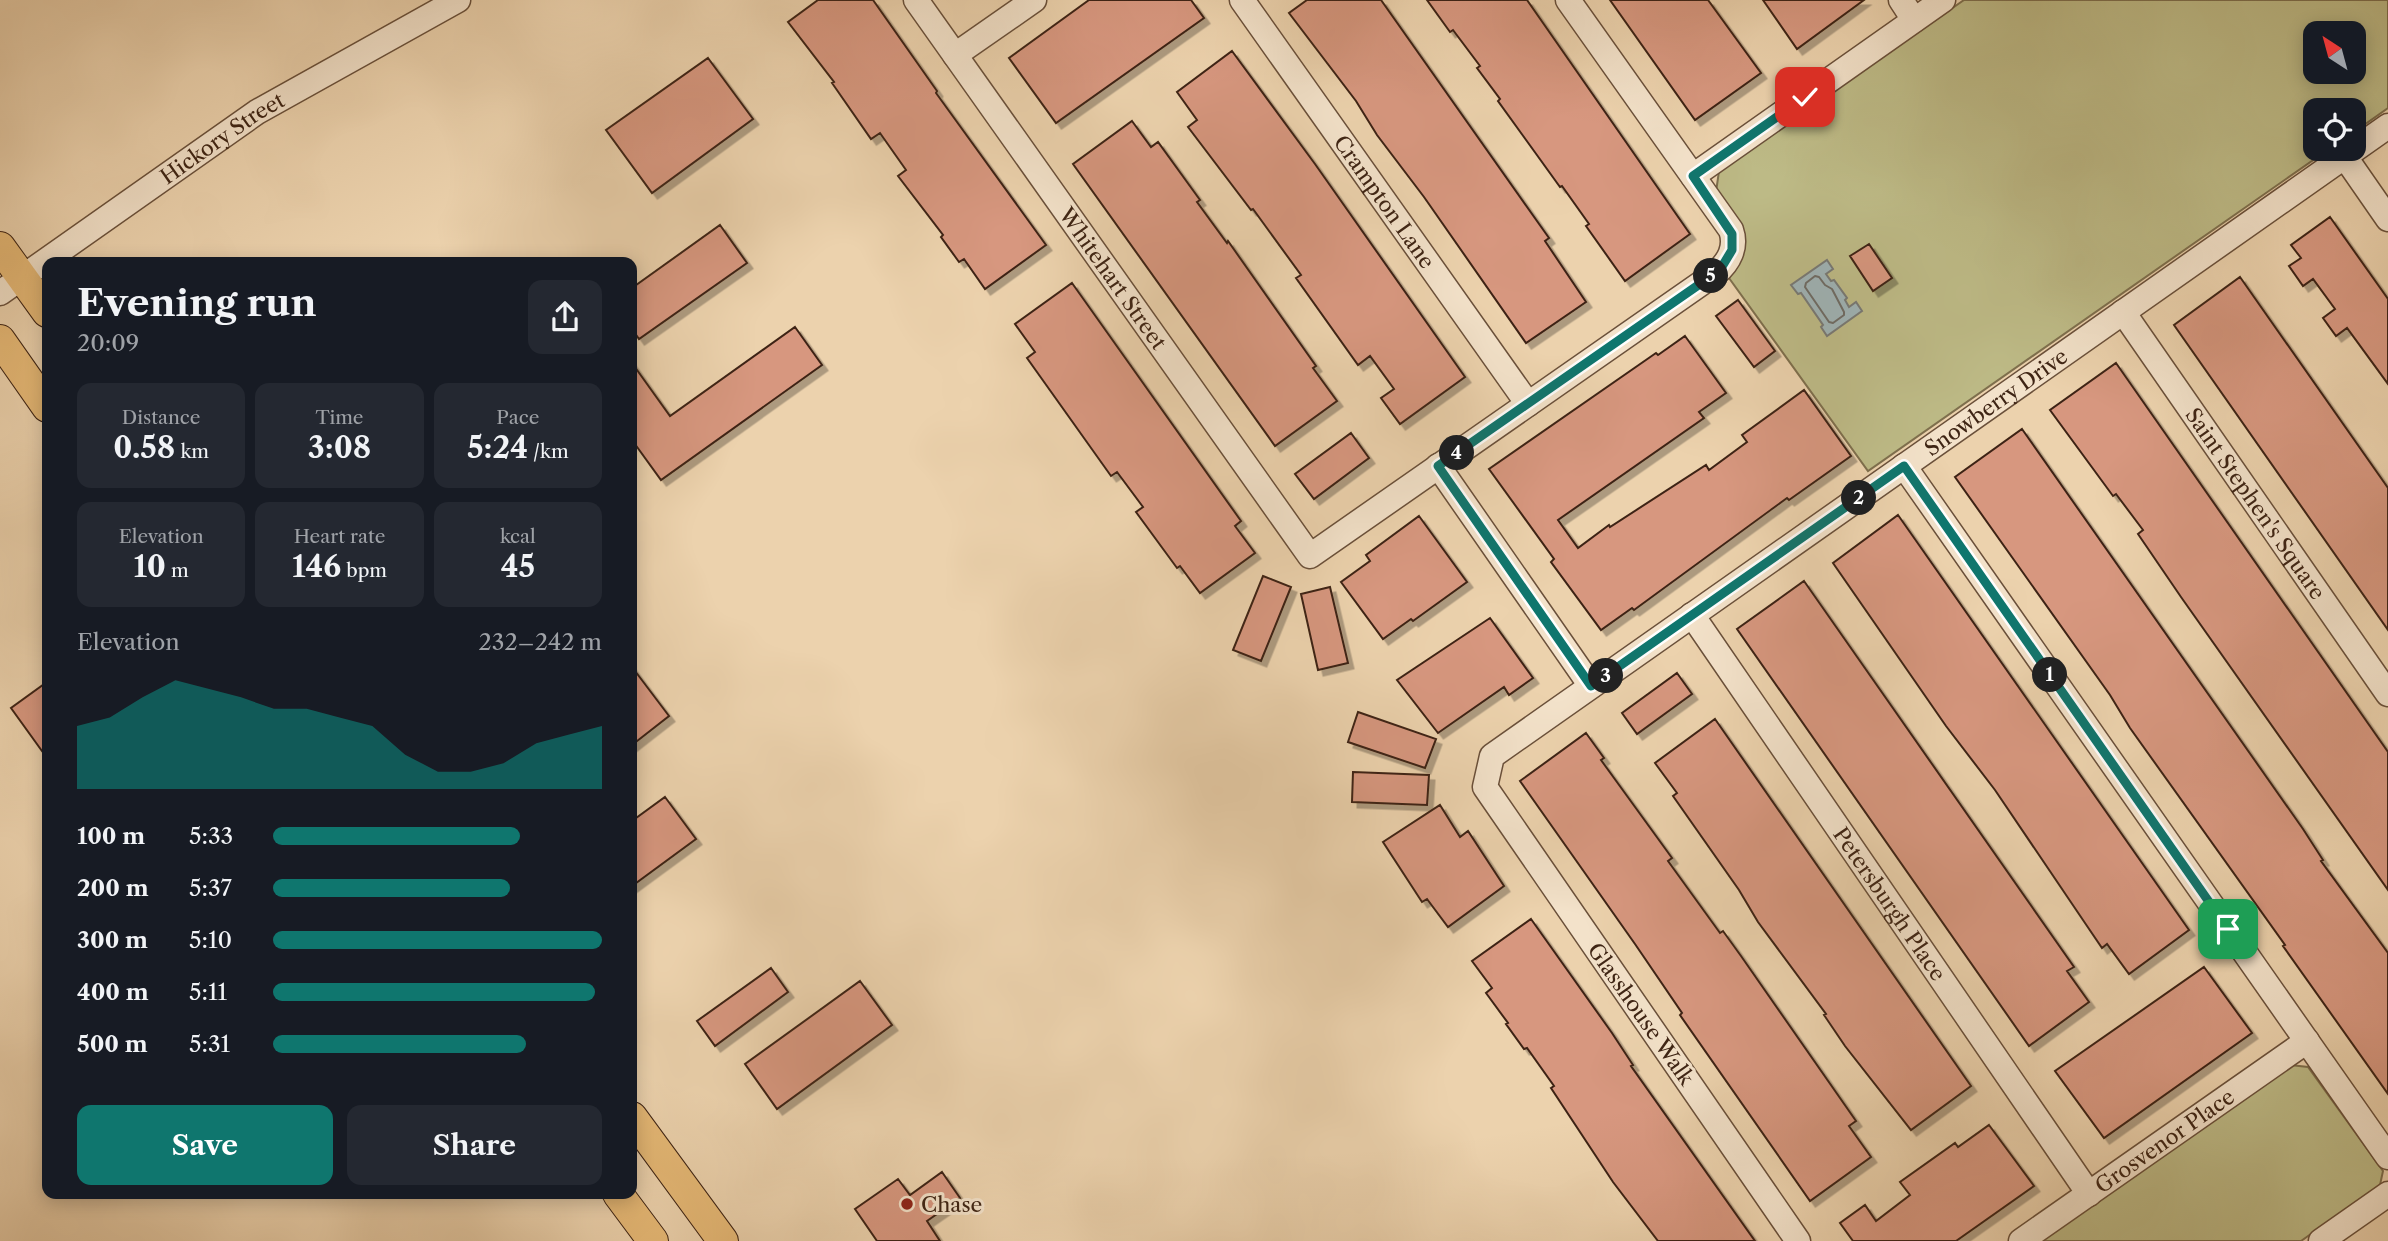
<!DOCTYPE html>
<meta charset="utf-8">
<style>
:root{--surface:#171b24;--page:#242831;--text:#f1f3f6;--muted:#9ea1a6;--accent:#0f766e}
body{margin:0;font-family:"Libre Caslon Text",serif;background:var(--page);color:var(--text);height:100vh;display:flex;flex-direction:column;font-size:26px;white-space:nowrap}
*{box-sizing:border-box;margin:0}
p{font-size:23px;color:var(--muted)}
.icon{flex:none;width:38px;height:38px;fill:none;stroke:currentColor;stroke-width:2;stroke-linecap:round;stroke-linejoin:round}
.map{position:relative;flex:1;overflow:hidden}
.panel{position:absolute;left:42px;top:257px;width:595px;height:942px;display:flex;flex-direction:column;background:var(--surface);border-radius:14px;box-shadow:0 4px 18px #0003}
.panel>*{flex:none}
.needle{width:46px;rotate:324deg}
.tools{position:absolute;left:2303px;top:21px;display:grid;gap:14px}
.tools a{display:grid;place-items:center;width:63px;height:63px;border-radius:14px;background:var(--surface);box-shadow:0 4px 18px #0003;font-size:35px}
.pin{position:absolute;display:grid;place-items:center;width:60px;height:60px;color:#fff;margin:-30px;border-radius:14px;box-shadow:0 4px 10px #0006}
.km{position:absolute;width:35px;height:35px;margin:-18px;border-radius:50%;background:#222;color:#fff;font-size:19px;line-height:35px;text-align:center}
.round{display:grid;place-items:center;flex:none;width:74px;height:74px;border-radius:14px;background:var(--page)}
.summary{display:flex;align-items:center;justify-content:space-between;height:119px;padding:0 35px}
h1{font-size:38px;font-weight:700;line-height:52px}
.figures{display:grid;grid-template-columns:repeat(3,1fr);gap:10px;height:119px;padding:7px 35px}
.figures div{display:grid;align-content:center;border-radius:14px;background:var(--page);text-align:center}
.figures b{font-size:30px;font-weight:700}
.figures small{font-size:19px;font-weight:400}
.figures p{font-size:19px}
.chart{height:196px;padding:14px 35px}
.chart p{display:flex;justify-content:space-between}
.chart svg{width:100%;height:126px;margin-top:7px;fill:var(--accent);opacity:.7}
.primary-button{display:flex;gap:14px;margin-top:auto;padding:14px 35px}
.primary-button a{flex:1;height:80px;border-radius:14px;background:var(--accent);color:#fff;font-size:28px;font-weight:700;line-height:80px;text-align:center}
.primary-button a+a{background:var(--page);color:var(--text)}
ul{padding:0 35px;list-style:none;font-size:23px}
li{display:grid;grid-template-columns:112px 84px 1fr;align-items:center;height:52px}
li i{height:18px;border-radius:9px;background:var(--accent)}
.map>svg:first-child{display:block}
.green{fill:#bdba86;stroke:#7e6f4d;stroke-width:2;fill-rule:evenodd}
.water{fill:#9fb4b7;stroke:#787a76;stroke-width:2}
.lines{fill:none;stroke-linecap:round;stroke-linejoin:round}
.shore{stroke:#6e6c66;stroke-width:2}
.building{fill:#d7977f;stroke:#3e2414;stroke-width:2;filter:url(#shadow)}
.minor-casing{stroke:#6a503a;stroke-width:27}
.major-casing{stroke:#3e2414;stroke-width:32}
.minor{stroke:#f3e2ca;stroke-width:24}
.major{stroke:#e6b976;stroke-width:30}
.route-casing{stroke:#fff;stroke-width:14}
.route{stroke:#0f766e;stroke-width:9}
.poi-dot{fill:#8f2418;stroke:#f3e2ca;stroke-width:2.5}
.labels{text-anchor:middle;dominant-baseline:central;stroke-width:6;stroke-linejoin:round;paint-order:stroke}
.street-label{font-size:21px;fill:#3e2414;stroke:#f3e2ca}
.poi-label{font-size:21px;fill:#3e2414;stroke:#f3e2ca;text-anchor:start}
</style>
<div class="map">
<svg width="2388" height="1241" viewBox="0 0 2388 1241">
<defs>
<filter id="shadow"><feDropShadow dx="5.5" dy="5.5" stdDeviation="0" flood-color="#0004"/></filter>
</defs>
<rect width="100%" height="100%" fill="#ecd2ad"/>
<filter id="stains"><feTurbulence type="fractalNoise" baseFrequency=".00286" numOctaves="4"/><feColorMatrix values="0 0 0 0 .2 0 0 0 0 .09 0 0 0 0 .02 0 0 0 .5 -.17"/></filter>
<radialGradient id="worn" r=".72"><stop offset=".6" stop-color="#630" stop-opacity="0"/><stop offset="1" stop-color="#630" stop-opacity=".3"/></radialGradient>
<path class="green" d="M1964 0H2388V108L2354 132V110H2315V149H2329L1868 471 1729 278 1737 266 1716 192 1719 171ZM2315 33H2354V72H2315Z
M2290 1065 2308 1067 2383 1171 2380 1185 2301 1241H2041Z"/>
<path class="water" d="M1827 260 1833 269 1826 274 1831 281 1834 280 1847 298 1845 300 1849 307 1856 302 1862 311 1827 336 1821 327 1823 325 1801 293 1798 294 1791 285Z"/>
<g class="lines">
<path class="shore" d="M1815 276 1819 277 1825 285 1832 289 1844 312V315L1833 323 1829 322 1805 287 1806 283Z"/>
</g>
<path class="building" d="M818 0H873L937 91 936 93 1046 245 985 289 964 259 959 262 941 237 943 235 898 176 906 170 880 133 871 139 832 83 834 82 788 22Z
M1089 0H1191L1204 18 1056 123 1009 58Z
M1307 0H1381L1549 238 1545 241 1586 302 1526 343 1424 197 1377 135 1356 101 1289 13Z
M1427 0H1527L1690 234 1625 281 1586 226 1589 224 1562 186 1560 187 1498 101 1500 99 1477 68 1480 66 1453 30 1450 32Z
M1610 0H1708L1761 73 1695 120Z
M1763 0H1864L1797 49Z
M1232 51 1315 164 1465 377 1400 424 1381 398 1394 389 1370 356 1358 365 1296 278 1301 275 1253 209 1251 210 1188 127 1197 120 1177 92Z
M708 58 753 119 652 193 606 130Z
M1132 121 1151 147 1158 142 1200 200 1197 202 1227 243 1228 241 1316 366 1313 368 1337 401 1275 446 1073 164Z
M2330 217 2388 299V384L2347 328 2336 336 2323 318 2335 309 2313 279 2303 286 2289 266 2301 258 2291 245Z
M720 225 747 263 639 339 632 329V288Z
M1869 244 1892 278 1873 291 1850 256Z
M2240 277 2388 488V630L2174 325Z
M1072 283 1241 521 1235 526 1255 553 1200 593 1180 566 1177 568 1136 512 1143 507 1117 472 1111 476 1027 358 1035 352 1015 324Z
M1738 300 1775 351 1754 367 1716 316Z
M795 327 822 365 661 480 632 440V363L670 416Z
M1685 336 1726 393 1699 412 1704 418 1558 520 1578 548 1609 525 1610 527 1706 465 1709 470 1747 442 1742 435 1804 390 1851 456 1789 500 1787 498 1634 610 1632 608 1601 630 1551 562 1554 559 1489 469 1656 353 1658 355Z
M2116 363 2388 752V890L2181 597 2138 534 2143 530 2116 494 2113 496 2050 410Z
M2022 429 2303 829 2323 860 2321 861 2388 953V1094L2283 946 2285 945 2130 728 2110 695 1955 477Z
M1351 433 1369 458 1314 499 1295 474Z
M1898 515 2189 930 2129 974 2107 944 2102 948 2085 923 1995 790 1946 726 1833 563Z
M1419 516 1467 582 1413 621 1411 619 1383 639 1341 582 1370 561 1366 555Z
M1263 576 1291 587 1261 661 1233 650Z
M1804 581 2074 967 2067 971 2089 1002 2029 1046 1737 629Z
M1330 587 1348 663 1318 670 1301 594Z
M1490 618 1533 678 1509 695 1504 687 1438 733 1397 680Z
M632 667 669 716 632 745Z
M1677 673 1692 694 1637 734 1622 713Z
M47 682V758L11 708Z
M1358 712 1436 739 1425 768 1348 742Z
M1715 719 1971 1086 1911 1130 1845 1046 1824 1015 1826 1014 1758 922 1739 890 1673 796 1677 793 1655 763Z
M1586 733 1604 758 1601 760 1672 858 1668 861 1720 933 1723 931 1741 956 1856 1121 1849 1126 1871 1157 1810 1201 1680 1015 1682 1013 1635 944 1520 781Z
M1353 772 1429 775 1427 805 1352 802Z
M665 797 696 839 632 886V821Z
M1440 805 1460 837 1468 831 1504 886 1448 927 1427 899 1422 902 1383 842Z
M1531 919 1612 1033 1633 1065 1631 1066 1755 1241H1658L1613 1182 1551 1088 1554 1086 1527 1048 1524 1049 1506 1024 1508 1023 1486 993 1492 988 1472 961Z
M2204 967 2252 1033 2104 1138 2055 1071Z
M771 968 788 992 715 1046 697 1021Z
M860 981 892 1025 777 1109 745 1064Z
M1989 1125 2034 1186 1956 1241H1853L1840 1223 1865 1205 1876 1221 1910 1195 1900 1182 1955 1143 1958 1147Z
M942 1172 960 1198 927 1221 940 1241H877L855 1209 898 1179 910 1195Z"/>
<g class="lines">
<defs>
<g id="minor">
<path id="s1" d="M916 0 1310 556 1716 273C1729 262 1737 247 1731 230L1568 0"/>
<path id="s2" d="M1242 0 1528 404"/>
<path d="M1901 0 1914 20"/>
<path d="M955 55 1034 0"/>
<path d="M2345 157 2388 219"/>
<path d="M1693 176 1943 0"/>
<path id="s3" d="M0 293 257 112 458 0"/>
<path id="s4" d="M2123 312 2388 694"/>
<path d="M1438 466 1591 686"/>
<path d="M1904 466 2388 1157"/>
<path id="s5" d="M1692 615 2089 1194"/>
<path id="s6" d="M1798 1241 1485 787 1492 756 2388 126"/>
<path id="s7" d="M2021 1241 2307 1041"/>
<path d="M2321 1241 2388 1194"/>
</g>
<path id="major" d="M0 247 47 312
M0 340 47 407
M632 1117 723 1241
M618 1194 653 1241"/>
</defs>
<use href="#minor" class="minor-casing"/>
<use href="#major" class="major-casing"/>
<use href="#minor" class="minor"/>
<use href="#major" class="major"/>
</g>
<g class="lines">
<defs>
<path id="route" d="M1805 97 1693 176 1732 234V250L1720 270 1438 466 1591 686 1904 466 2228 929"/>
</defs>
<use href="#route" class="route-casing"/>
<use href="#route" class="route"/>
</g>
<circle class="poi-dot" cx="907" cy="1204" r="7"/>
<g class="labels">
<g class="street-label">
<text stroke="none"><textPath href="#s3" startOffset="271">Hickory Street</textPath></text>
<text stroke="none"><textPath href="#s2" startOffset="247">Crampton Lane</textPath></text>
<text stroke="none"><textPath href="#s1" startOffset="341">Whitehart Street</textPath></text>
<text stroke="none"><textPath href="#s6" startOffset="1199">Snowberry Drive</textPath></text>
<text stroke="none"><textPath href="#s4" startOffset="233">Saint Stephen's Square</textPath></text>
<text stroke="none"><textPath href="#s5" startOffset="350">Petersburgh Place</textPath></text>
<text transform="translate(1641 1014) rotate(55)">Glasshouse Walk</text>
<text stroke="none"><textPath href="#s7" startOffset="175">Grosvenor Place</textPath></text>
</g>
<g class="poi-label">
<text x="921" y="1204">Chase</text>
</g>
</g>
<rect width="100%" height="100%" filter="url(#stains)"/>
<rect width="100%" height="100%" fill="url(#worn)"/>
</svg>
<div class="tools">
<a><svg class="needle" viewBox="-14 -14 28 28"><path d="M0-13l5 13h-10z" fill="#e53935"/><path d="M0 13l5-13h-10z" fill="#9ea1a6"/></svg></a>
<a><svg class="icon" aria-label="locate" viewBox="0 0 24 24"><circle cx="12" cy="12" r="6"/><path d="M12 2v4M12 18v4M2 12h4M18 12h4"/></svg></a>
</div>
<div class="pin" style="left:2228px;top:929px;background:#1e9e55"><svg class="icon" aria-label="arrive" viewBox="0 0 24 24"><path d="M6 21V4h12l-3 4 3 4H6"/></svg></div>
<div class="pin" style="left:1805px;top:97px;background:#d93025"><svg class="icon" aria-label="check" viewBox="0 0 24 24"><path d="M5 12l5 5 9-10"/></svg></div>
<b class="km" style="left:2050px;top:675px">1</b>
<b class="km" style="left:1859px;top:498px">2</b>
<b class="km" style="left:1606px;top:676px">3</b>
<b class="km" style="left:1457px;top:453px">4</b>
<b class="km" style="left:1711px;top:276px">5</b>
<section class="panel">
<div class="summary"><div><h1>Evening run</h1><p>20:09</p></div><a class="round"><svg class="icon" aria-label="share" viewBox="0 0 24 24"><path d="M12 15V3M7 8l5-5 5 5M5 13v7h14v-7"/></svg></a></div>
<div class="figures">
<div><p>Distance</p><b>0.58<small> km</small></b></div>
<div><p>Time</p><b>3:08</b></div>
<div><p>Pace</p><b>5:24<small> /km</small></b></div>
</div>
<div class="figures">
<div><p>Elevation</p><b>10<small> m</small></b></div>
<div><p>Heart rate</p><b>146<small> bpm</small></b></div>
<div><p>kcal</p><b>45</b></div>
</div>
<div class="chart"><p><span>Elevation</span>232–242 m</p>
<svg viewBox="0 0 160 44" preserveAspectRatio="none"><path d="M0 44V22L10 19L20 12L30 6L40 9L50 12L60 16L70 16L80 19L90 22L100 32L110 38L120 38L130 35L140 28L150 25L160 22V44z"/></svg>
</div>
<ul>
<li><b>100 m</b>5:33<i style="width:75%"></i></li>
<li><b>200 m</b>5:37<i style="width:72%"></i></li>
<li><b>300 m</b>5:10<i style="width:100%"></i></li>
<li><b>400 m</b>5:11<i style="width:98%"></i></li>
<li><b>500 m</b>5:31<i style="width:77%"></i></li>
</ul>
<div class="primary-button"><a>Save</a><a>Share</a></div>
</section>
</div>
